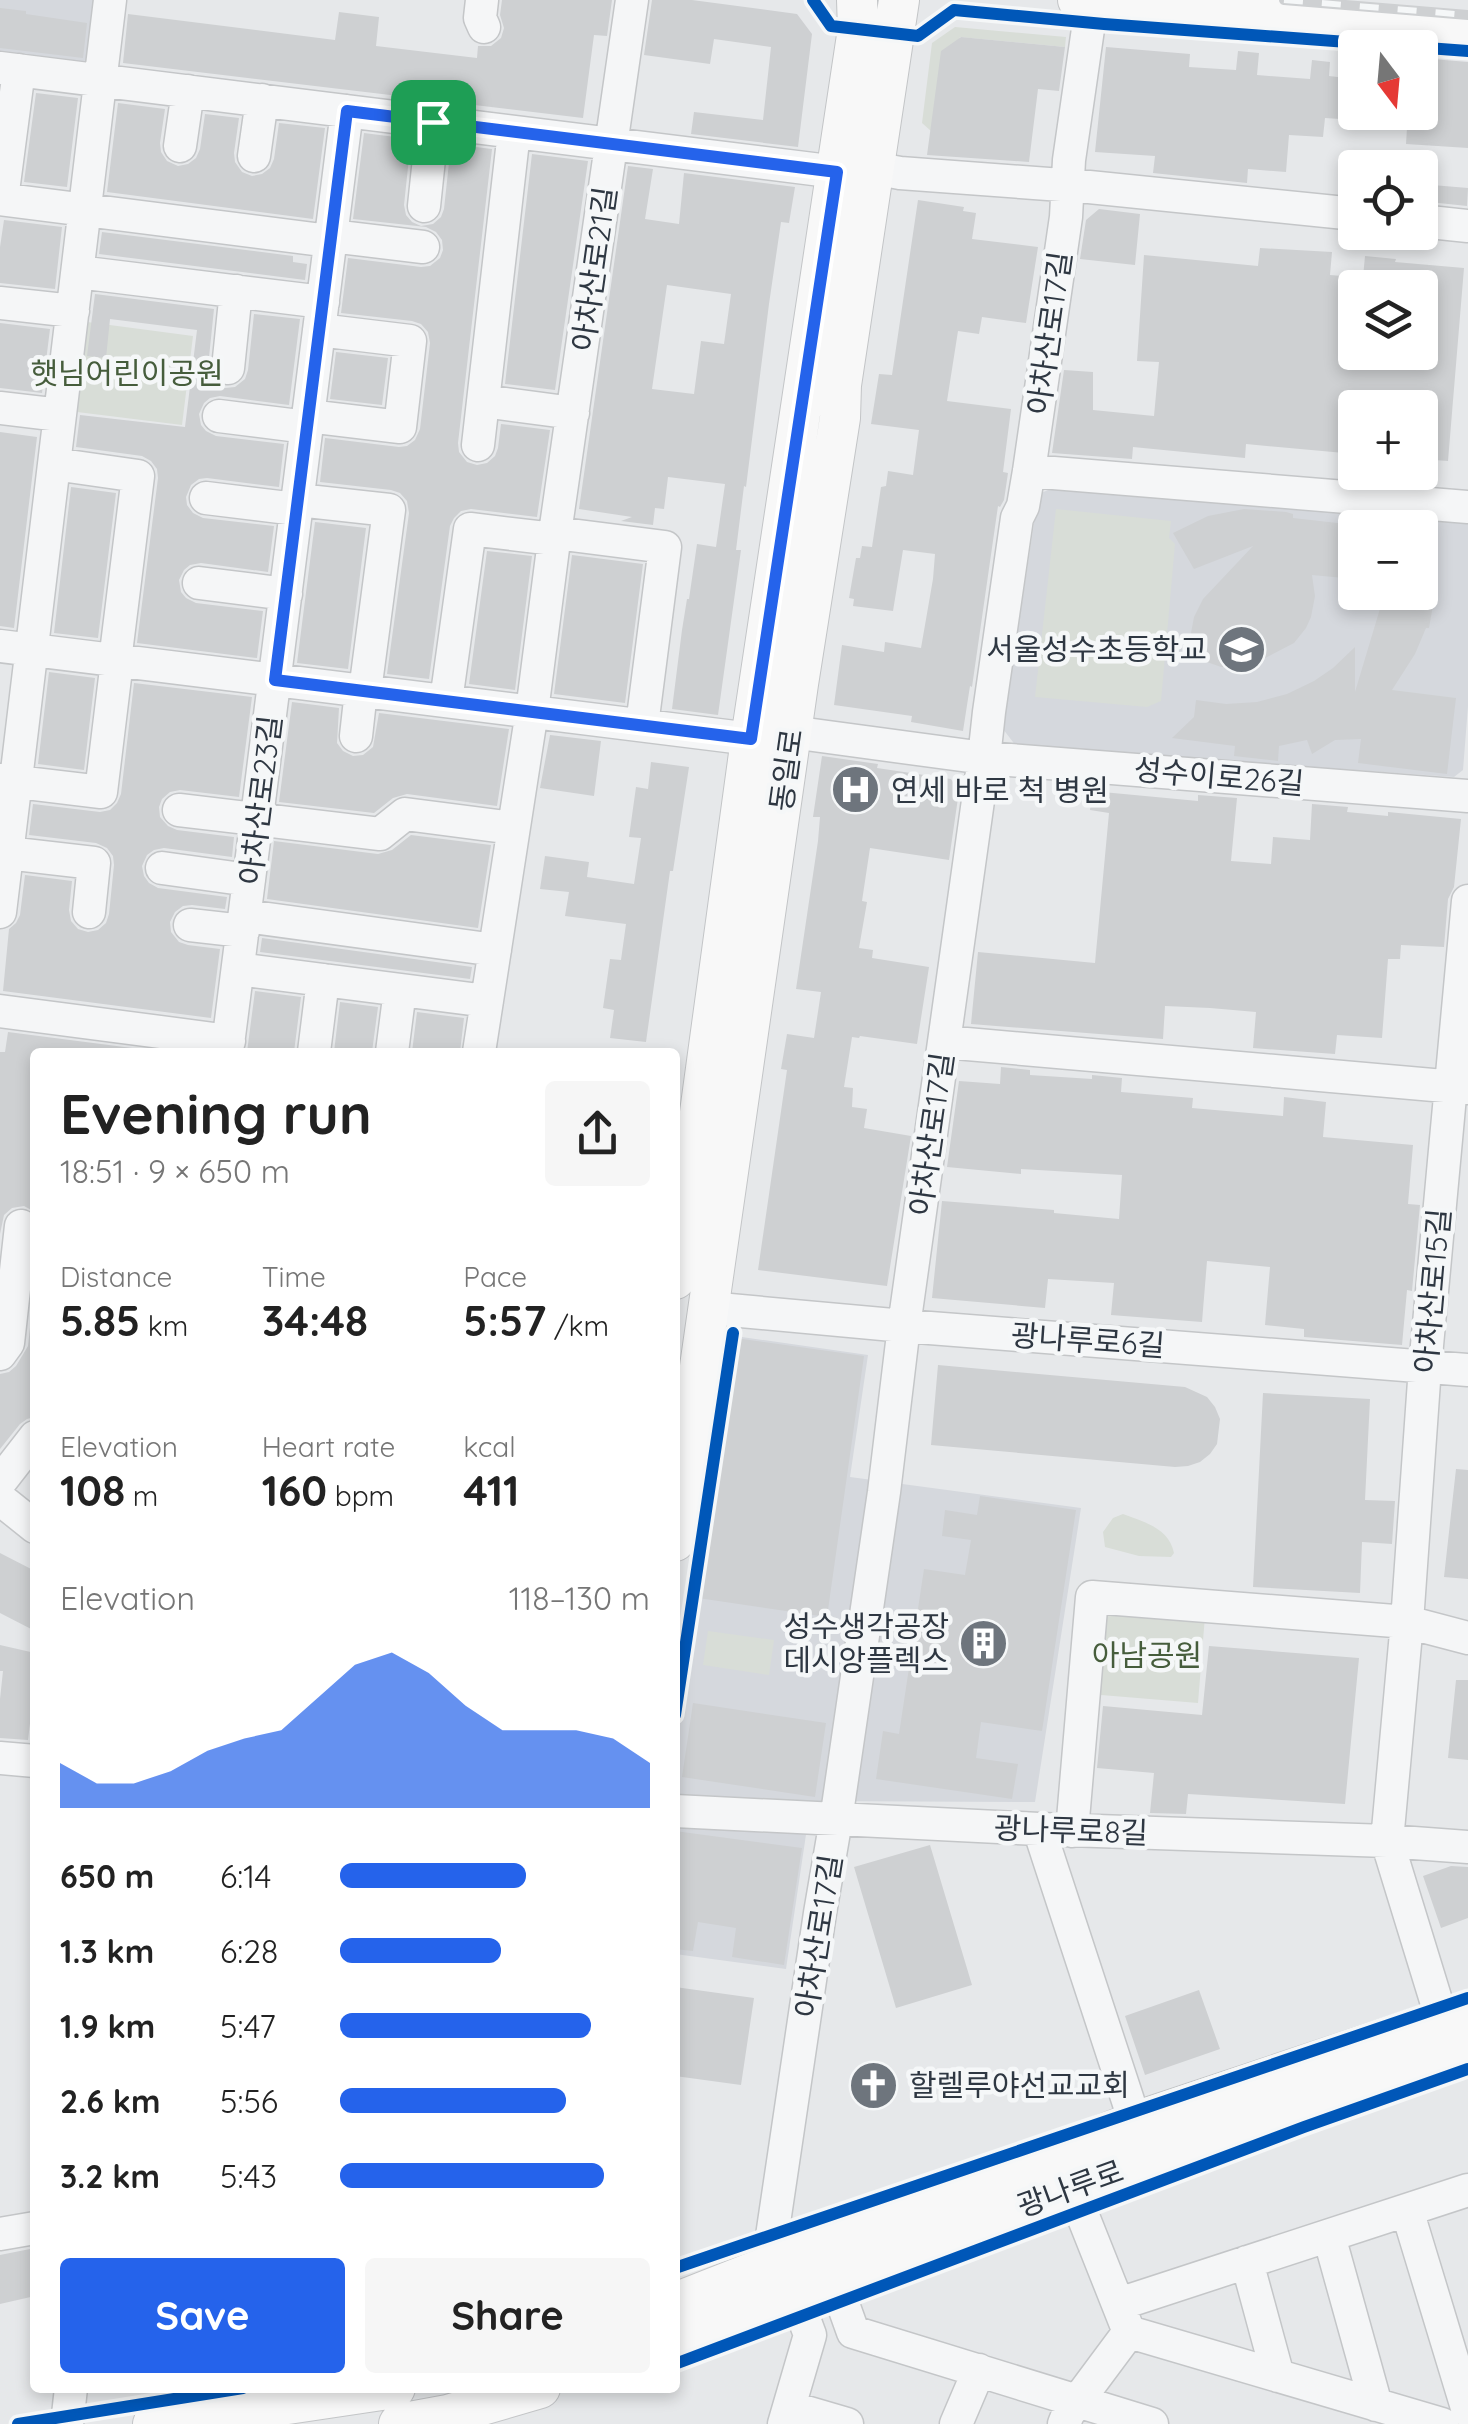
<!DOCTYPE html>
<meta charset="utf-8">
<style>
:root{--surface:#fff;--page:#f6f6f6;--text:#222;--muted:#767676;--accent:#2563eb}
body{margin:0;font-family:Quicksand,"Noto Sans KR",sans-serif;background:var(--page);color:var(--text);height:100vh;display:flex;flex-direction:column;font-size:38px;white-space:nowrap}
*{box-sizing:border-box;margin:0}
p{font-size:32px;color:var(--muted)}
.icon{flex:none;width:55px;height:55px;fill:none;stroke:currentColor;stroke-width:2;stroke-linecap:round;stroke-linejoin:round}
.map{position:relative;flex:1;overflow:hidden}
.sheet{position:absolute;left:30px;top:1048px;width:650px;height:1345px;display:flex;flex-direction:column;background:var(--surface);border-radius:10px;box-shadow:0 5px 15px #0003}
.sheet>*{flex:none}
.needle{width:65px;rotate:164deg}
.tools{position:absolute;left:1338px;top:30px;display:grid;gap:20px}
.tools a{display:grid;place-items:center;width:100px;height:100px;border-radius:10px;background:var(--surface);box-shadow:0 5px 15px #0003;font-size:50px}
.pin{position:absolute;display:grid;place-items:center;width:85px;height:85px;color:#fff;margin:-42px;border-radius:20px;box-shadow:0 5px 15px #0006}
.round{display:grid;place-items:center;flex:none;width:105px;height:105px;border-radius:10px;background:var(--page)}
.overview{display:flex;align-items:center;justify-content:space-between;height:170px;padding:0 30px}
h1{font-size:55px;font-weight:700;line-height:75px}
.figures{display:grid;grid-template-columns:repeat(3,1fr);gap:15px;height:170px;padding:10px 30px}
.figures div{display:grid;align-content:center}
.figures b{font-size:42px;font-weight:700}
.figures small{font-size:28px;font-weight:400}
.figures p{font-size:28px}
.chart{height:280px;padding:20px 30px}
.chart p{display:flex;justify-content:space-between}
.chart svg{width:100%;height:180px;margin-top:10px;fill:var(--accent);opacity:.7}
.action{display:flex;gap:20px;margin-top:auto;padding:20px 30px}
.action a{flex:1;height:115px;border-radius:10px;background:var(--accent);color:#fff;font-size:40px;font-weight:700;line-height:115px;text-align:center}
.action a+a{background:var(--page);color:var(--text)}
ul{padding:0 30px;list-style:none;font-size:32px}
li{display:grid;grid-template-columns:160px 120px 1fr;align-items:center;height:75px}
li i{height:25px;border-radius:12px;background:var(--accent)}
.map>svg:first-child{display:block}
.built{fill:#d5d8dd;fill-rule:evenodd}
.green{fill:#d8ddd7}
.building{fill:#ced0d2;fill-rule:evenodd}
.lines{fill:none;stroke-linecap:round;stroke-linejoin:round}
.minor-casing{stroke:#c4c6c8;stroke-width:35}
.major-casing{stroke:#c3c5c7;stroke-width:42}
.minor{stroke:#f5f6f7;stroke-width:32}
.major{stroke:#f8f8f8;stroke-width:40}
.rail-casing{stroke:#ced0d2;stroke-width:10}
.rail{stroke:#f5f7f8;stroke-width:6;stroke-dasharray:19;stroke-linecap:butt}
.cycleway-casing{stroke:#f5f7f8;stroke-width:19}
.cycleway{stroke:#0057b8;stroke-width:12}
.route-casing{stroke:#fff;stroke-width:20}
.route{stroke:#2563eb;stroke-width:12}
.labels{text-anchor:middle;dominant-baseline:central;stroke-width:9;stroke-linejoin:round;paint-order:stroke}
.street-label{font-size:30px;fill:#2e3742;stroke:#f5f7f8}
.park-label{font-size:30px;fill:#465d3c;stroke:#f5f7f8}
.poi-label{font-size:30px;fill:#2e3742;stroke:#f5f7f8;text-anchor:end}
</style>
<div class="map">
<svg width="1468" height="2424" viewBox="0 0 1468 2424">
<rect width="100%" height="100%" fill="#e6e8ea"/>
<path class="built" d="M0 0H111L101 80 0 67Z
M1057 486 1468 521V706L1463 770 1454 777 1016 746 1003 729 1038 497 1039 494ZM1355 528H1420V592H1355Z
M735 1336 868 1355 850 1477 1081 1508 1035 1802 811 1801 786 1969 675 1954V1741Z"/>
<path class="green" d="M955 27 1066 37 1065 47 960 37 931 131 922 123 932 43Z
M72 320 193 336 182 425 61 410Z
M1056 509 1171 521 1169 538 1175 544 1161 701 1147 707 1035 697Z
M1123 1514C1144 1522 1169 1528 1174 1553L1171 1557 1139 1556 1105 1547 1103 1532 1113 1518Z
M1097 1607 1205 1616 1198 1703 1089 1694Z
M708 1631 774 1640 769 1675 703 1665Z"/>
<path class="building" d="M502 0H612L607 36 594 35 583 118 123 63 128 14 335 40 339 12 379 17 376 46 477 58 478 46H491L501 38 504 28 500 15Z
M652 0H692L797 14 812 34 798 147 691 134 694 112 763 120 771 47 714 39 710 64 644 55Z
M0 8 26 11V14L87 23 83 58 0 48Z
M961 37 1065 47 1059 91 1038 89 1029 162 927 155 941 51Z
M1106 47 1190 54 1189 67 1236 70 1238 51 1259 53 1257 75 1310 79 1312 60 1330 62 1329 76 1355 79V120L1325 118 1323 137 1289 135 1286 172 1248 169 1247 183 1153 173 1155 156 1095 152Z
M1420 58 1468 62V148L1406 144 1408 112H1420Z
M36 93 78 98 67 187 24 182Z
M118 103 165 109 160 143 161 152 167 161 178 166 188 164 196 158 200 149 205 114 239 118 234 153 235 162 242 172 252 176 262 174 270 168 274 159 279 123 325 128 313 219 107 192Z
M364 133 411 139 404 205 406 215 412 222 421 226 433 224 441 217 444 209 451 144 492 149 458 443 459 452 467 462 477 465 487 463 495 456 498 448 501 424 550 430 537 517 471 509 461 511 454 518 450 526 429 679 387 674 409 513 407 501 400 493 391 490 320 482 325 438 399 447 407 446 415 440 420 429 430 343 428 332 421 324 412 321 341 313 348 258 421 267 430 266 440 258 443 250 442 240 436 232 426 227 353 219Z
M532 154 588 161 555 390 505 384Z
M628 166 653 169 645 219 679 224 684 173 795 187 789 223 781 222 769 304 746 487 744 486 736 550H741L718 715 672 709 682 630 687 599H689L697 544 716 547 725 484 668 477 664 509 655 508 653 525 621 521 632 517 579 509ZM667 285 731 294 724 344 701 341 694 394 652 389Z
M1420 184 1468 188 1467 206 1420 201Z
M918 200 964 207 963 211 976 213 972 239 1038 247 1026 323 982 317 979 334 958 331 947 401 1011 409 1003 472 1008 473 1004 500 1000 507 998 506 972 687 970 686 963 731 911 722 912 716 834 705 842 645 884 652 885 642 921 648 933 579 935 554 903 550 893 611 853 606 854 599 849 598 856 558H860L862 546 872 547 881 487 886 486 888 471 913 475 919 430 871 424 879 374 892 375Z
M1099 209 1140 214 1135 265 1080 259 1086 220Z
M4 220 62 227 55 289 0 283V247Z
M102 232 293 256V262L307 264 305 280 99 254Z
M1260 248 1332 252 1330 275 1355 277V352H1420V288H1362L1365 256 1396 259 1395 262 1464 268 1448 461 1420 459V408H1355V454L1246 444 1245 458 1133 447 1132 459 1052 453 1064 370 1093 372V410L1154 416 1159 362 1137 361 1144 255 1258 266Z
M95 294 214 309 208 367 210 377 216 384 225 388 235 387 245 379 248 370 254 314 300 319 289 405 220 396 210 398 204 403 199 414 201 425 206 431 216 436 284 444 279 487 207 478 199 479 191 485 186 497 187 505 193 513 203 518 274 526 268 572 201 563 190 565 184 570 179 580 181 592 186 598 196 603 263 611 257 658 137 643 158 478 157 469 151 461 142 456 76 447 80 415 185 427 197 330 110 319 106 358 87 356Z
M0 323 50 329 42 393 0 388Z
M336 352 388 358 382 405 330 399Z
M0 432 37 437 14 628 0 626Z
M71 487 116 493 98 638 54 633Z
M1244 509 1286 512 1293 514V518L1355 525V579L1312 575 1315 596 1311 617 1306 628 1294 643 1254 664 1239 667H1221L1207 662 1195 648 1191 633 1194 617 1203 599 1253 546 1194 569 1173 533 1208 516Z
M315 522 366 528 348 669 297 663Z
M1420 523 1434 524 1437 560 1436 588 1429 628H1426L1415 654 1392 690 1456 698 1447 774 1358 763 1361 739 1335 740 1312 754 1307 740 1279 746 1278 761 1234 756 1235 746 1172 738 1194 717 1196 700 1226 704 1257 702 1287 694 1314 681 1333 668 1355 647V692L1385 592H1420Z
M487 551 532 556 515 690 469 684Z
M572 555 643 564 625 703 554 694Z
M49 672 95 678 84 770 38 764Z
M134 683 252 697 239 797 180 790 170 792 162 799 159 807 160 817 168 826 177 830 234 837 232 857 164 848 154 850 147 855 142 866 144 876 149 883 158 888 227 897 225 909 192 905 183 906 175 912 170 922 171 932 179 942 188 945 220 949 211 1018 3 991 9 929 16 923 20 915 25 875 72 881 69 910 71 921 78 929 88 932 98 930 106 923 109 914 114 865 113 856 107 848 96 843 29 835 33 804 100 812 110 810 117 803 121 794Z
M292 702 339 708 337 743 343 751 353 756 363 755 373 747 379 713 509 729 497 806 407 794 393 798 374 813 279 802Z
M550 735 601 741 594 796 540 788Z
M822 756 878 764 877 768 951 779 959 791 949 860 870 848 862 901 867 902 859 948 873 950 872 958 929 967 917 1044 860 1036 859 1038 852 1037 844 1087 853 1088 852 1107 867 1109 864 1128 911 1136 887 1286 758 1270 787 1070 781 1069 787 1034 814 1038 821 992 796 989 818 841 820 817H813Z
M651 762 689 767 673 871H670L646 1042 610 1038 614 1010 603 1008 610 959 621 960 626 924 565 916 569 892 540 889 545 856 589 862 587 877 634 884 641 838 629 837 636 787 648 789Z
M1092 791 1198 801V795L1237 798 1231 861 1271 864 1273 837 1310 840 1312 804 1348 807 1347 812 1388 816V812L1461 819 1454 887 1448 899 1444 947 1401 945 1400 959H1388L1382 1038 1337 1035 1335 1054 1253 1048 1256 1012 1210 1008 1165 1006 1163 1039 971 1024 978 952 1095 963 1109 813 1090 810Z
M411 835 491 845 478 928 267 899 274 841 378 854 392 850Z
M262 938 472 967 470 979 260 952Z
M255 991 301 997 294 1052H247Z
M340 1002 378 1007 372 1052H334Z
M417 1012 464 1018 460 1052H412Z
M8 1032 163 1052H35V1212L24 1206 12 1208 4 1215 0 1234V1052H5Z
M1001 1067 1030 1070V1075L1092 1079V1075L1122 1078 1121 1092 1193 1098 1192 1108 1283 1116 1284 1097 1326 1102 1323 1137 1413 1145 1408 1204 1420 1205 1412 1291 1407 1290 1402 1345 1304 1337V1329L1265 1325 1270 1267 1207 1261 1202 1322 1111 1315 1114 1283 1048 1279 1045 1308 932 1298 942 1201 1054 1210V1213L1119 1219 1122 1175 1021 1169V1174L947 1167 959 1081 1000 1084Z
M35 1281V1417L27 1419 20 1424 0 1449V1374L9 1372 16 1366 28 1346Z
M735 1338 864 1356 827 1617 698 1598Z
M938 1365 1185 1387 1207 1397 1215 1407 1220 1419 1217 1444 1210 1454 1200 1462 1188 1466 1175 1467 931 1445Z
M1263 1393 1370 1399 1365 1500 1395 1501 1392 1544 1362 1542 1360 1593 1253 1587Z
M1456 1469 1468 1470V1579L1444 1577Z
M980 1496 1076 1510 1042 1731 981 1722 976 1758 1018 1764 1012 1799 876 1779 883 1731 899 1734 924 1569 965 1575 971 1540 942 1536 945 1510 977 1515Z
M0 1553 35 1571V1631L0 1613Z
M0 1645 35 1653V1707H32L28 1740 0 1738V1699L3 1671H0Z
M1209 1646 1359 1658 1345 1804 1188 1794 1186 1814 1150 1813 1154 1773 1097 1768 1103 1706 1202 1715Z
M1456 1680H1468V1760L1448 1758Z
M693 1703 826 1723 815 1797 682 1777Z
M675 1831 802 1848 784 1965 732 1957 736 1928 698 1922 693 1951 675 1949Z
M930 1845 972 1985 896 2008 854 1867Z
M1451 1866 1468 1867V1918L1441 1928 1423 1876Z
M675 1987 754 1998 741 2085 675 2076Z
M1199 1990 1220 2049 1145 2075 1125 2016Z
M35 2248V2296L0 2304V2255Z"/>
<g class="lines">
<defs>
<path id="minor" d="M482 0 480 18 484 27
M0 68 837 172
M180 146 188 91
M254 156 262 100
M873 168 900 173 1089 187 1355 214
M0 199 330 241
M2 199 19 70
M424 206 433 121
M1420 221 1468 226
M331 236 423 247
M78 272 323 302
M0 303 73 311
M228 368 236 291
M483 401 573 413
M0 408 60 415
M219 416 307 427
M308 416 400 427 410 341 319 330
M478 445 514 132
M54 464 138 476 115 661
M1029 471 1468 507
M206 498 296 509
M298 500 389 510 365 691
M555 533 665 547 642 725
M199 583 286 594
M0 646 751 739
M446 701 470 529 554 539
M791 732 984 758 1468 796
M356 736 361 691
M0 780 101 792 117 661
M179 810 380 834 405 814 513 828
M7 853 94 863 89 912
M162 868 249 880
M0 912 110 0
M245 916 495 950
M190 925 243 931
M238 969 487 1001
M0 1011 229 1041
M944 1042 1468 1088
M227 1052 347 111
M314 1052 323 980
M392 1052 400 990
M479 1052 532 711 555 533 632 0
M708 1308 904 1326 1468 1370
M0 1354 8 1343 21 1226
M0 1482 35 1437
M0 1499 35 1527
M0 1758 35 1761
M675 1811 1039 1829 1387 1841 1468 1847
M1039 1829 1135 2122
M1072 1831 1092 1597 1407 1622 1468 1638
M1442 2020 1387 1841 1407 1622 1425 1367 1468 901
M1407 2210 1468 2411
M0 2234 35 2228
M1329 2236 1376 2405
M1247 2262 1278 2376
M770 2267 772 2236 820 1913 836 1820 884 1492 904 1326 984 758 989 712 1017 518 1023 506 1029 471 1066 217 1069 160 1088 29 1089 1
M834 2279 853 2332 1152 2424
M1119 2304 1468 2190
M1129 2332 1442 2424
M789 2407 847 2424
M67 2424 71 2388
M784 2424 810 2335 795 2294
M956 2424 979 2370
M1064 2424 1068 2414 1129 2332 1071 2186"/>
<path id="major" d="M1078 0 1468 32
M675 1279 693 1164 751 739 858 29 857 0
M675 1541 798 684 840 418 841 385 899 0
M675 2303 1135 2122 1468 2011
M675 2339 1071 2186 1468 2047
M153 2424 395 2388
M399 2424 448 2415 540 2388"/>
</defs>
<use href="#minor" class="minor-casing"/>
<use href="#major" class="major-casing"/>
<use href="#minor" class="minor"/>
<use href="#major" class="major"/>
<defs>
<path id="rail" d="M1284 0 1468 15"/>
</defs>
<use href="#rail" class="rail-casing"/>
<use href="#rail" class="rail"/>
<defs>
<path id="cycleway" d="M813 0 831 26 918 36 954 10 1104 24 1468 51
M675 1715 733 1333
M675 2268 1468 1998
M675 2364 1304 2127 1468 2069
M18 2424 243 2388"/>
</defs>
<use href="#cycleway" class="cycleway-casing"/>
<use href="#cycleway" class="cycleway"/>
</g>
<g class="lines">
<defs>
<path id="route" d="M347 111 837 172 751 739 275 680Z"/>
</defs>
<use href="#route" class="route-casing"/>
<use href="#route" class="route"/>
</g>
<defs>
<symbol id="school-disc" viewBox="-11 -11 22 22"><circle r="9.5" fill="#6e757d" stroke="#f5f7f8"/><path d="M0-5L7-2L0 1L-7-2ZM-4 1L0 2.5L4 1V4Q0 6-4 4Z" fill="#fff"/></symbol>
<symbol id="hospital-disc" viewBox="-11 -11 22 22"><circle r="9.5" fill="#6e757d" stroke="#f5f7f8"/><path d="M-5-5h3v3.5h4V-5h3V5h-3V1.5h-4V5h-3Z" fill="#fff"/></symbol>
<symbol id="building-disc" viewBox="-11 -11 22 22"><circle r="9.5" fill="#6e757d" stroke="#f5f7f8"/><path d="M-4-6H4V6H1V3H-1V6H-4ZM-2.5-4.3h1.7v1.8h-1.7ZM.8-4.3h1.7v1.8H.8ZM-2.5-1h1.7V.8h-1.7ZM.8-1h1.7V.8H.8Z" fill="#fff"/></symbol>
<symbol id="church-disc" viewBox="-11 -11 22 22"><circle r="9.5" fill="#6e757d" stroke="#f5f7f8"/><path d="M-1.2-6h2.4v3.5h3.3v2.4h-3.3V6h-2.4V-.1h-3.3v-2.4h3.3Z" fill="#fff"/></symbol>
</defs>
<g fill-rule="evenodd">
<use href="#school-disc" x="1214" y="622" width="55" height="55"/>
<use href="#hospital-disc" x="828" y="762" width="55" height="55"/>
<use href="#building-disc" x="956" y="1616" width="55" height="55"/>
<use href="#church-disc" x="846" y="2058" width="55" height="55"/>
</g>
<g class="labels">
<g class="street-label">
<text transform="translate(594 269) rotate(-82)">아차산로21길</text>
<text transform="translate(1049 333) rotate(-82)">아차산로17길</text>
<text transform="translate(786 770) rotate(-82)">동일로</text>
<text transform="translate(1219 776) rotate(5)">성수이로26길</text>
<text transform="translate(260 800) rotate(-83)">아차산로23길</text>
<text transform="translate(931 1134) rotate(-82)">아차산로17길</text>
<text transform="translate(1432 1291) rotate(-85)">아차산로15길</text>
<text transform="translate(1088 1340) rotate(4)">광나루로6길</text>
<text transform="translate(1071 1830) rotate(2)">광나루로8길</text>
<text transform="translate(818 1936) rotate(-81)">아차산로17길</text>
<text transform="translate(1070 2188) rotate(-20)">광나루로</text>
</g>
<g class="park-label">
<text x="127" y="373">햇님어린이공원</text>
<text x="1147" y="1655">아남공원</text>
</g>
<g class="poi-label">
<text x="1207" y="649">서울성수초등학교</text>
<text x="891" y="790" text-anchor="start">연세 바로 척 병원</text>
<text x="949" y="1626">성수생각공장<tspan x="949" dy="34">데시앙플렉스</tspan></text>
<text x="909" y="2085" text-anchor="start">할렐루야선교교회</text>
</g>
</g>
</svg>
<div class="tools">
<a><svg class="needle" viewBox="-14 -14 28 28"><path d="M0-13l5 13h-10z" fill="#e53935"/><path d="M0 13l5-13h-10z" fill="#767676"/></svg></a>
<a><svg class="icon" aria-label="locate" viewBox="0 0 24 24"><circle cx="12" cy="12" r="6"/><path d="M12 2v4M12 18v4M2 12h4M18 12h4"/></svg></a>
<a><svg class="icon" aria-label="layers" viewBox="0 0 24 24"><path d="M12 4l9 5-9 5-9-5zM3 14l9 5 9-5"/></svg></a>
<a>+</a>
<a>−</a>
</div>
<div class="pin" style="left:433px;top:122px;background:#1e9e55"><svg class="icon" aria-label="arrive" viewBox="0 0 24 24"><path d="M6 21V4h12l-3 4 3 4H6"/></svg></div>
<section class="sheet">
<div class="overview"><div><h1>Evening run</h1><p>18:51 · 9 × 650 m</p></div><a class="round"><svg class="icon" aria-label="share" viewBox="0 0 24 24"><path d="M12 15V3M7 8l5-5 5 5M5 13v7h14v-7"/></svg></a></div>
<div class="figures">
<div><p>Distance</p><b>5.85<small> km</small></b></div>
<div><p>Time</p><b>34:48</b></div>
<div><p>Pace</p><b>5:57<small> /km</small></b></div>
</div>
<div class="figures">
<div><p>Elevation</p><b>108<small> m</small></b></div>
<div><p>Heart rate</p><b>160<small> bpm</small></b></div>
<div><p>kcal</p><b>411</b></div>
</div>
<div class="chart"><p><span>Elevation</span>118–130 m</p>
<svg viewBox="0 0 160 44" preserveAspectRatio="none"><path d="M0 44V33L10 38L20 38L30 35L40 30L50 27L60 25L70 17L80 9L90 6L100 11L110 19L120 25L130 25L140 25L150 27L160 33V44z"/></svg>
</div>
<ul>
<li><b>650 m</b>6:14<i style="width:60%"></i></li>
<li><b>1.3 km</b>6:28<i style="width:52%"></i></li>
<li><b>1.9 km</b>5:47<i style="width:81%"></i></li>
<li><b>2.6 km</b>5:56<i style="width:73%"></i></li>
<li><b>3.2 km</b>5:43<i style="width:85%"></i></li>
</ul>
<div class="action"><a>Save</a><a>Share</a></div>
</section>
</div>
